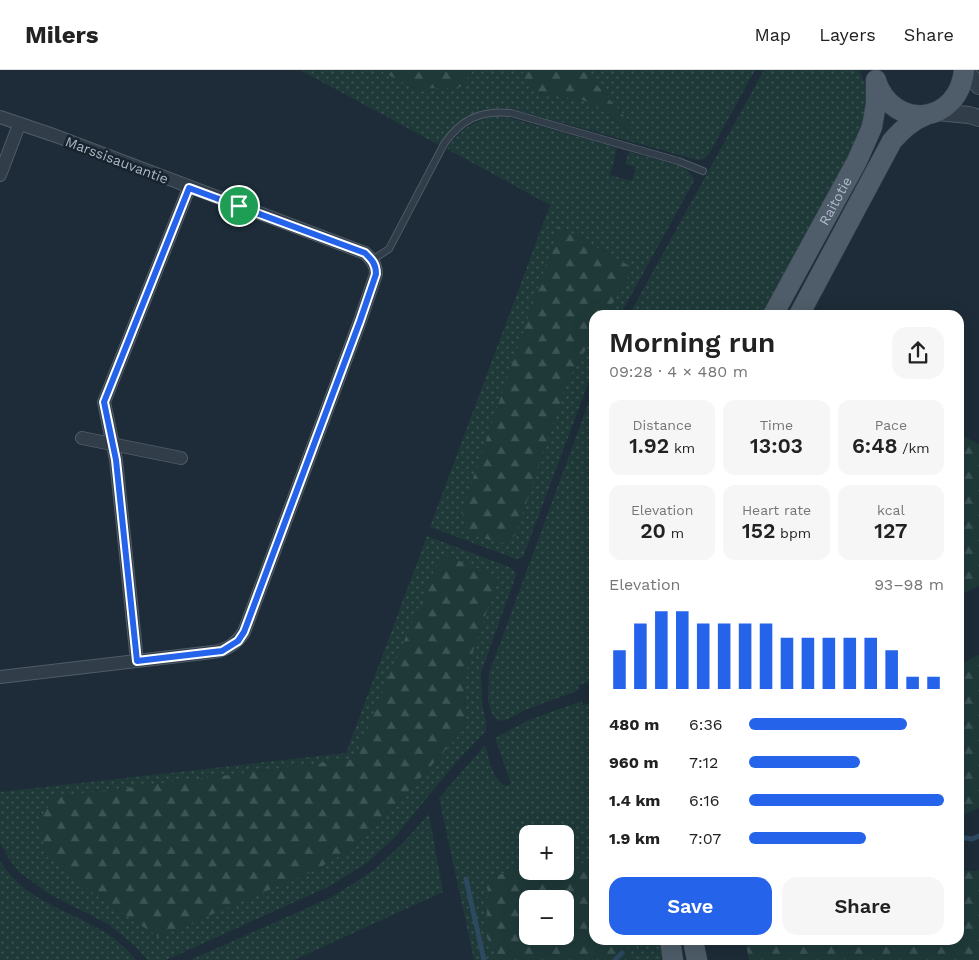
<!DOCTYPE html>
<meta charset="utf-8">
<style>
:root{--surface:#fff;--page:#f6f6f6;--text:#222;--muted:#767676;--line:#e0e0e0;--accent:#2563eb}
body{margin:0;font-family:"Work Sans",sans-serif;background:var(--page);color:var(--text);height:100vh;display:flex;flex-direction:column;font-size:19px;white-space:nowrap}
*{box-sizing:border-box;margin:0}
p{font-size:16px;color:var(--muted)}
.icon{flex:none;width:28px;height:28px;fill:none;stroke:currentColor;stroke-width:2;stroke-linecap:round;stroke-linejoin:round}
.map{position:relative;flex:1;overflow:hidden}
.side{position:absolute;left:589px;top:240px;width:375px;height:635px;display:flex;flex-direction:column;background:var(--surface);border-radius:15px;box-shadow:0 5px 20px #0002}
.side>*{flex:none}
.tools{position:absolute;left:519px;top:755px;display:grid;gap:10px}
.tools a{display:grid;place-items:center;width:55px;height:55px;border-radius:10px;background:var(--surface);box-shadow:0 5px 20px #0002;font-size:25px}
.pin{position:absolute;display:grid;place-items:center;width:42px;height:42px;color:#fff;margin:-21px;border:2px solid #fff;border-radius:50%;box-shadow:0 1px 5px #0007}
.round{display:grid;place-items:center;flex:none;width:52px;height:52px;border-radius:15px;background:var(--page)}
.head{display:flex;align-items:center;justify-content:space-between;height:85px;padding:0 20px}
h1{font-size:28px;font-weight:600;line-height:38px}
.figures{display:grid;grid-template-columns:repeat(3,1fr);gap:8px;height:85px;padding:5px 20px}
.figures div{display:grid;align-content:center;border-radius:12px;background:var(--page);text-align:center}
.figures b{font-size:21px;font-weight:600}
.figures small{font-size:14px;font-weight:400}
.figures p{font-size:14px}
.chart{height:140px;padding:10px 20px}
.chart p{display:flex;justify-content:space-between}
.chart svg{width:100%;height:90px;margin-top:5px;stroke:var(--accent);stroke-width:6}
.primary-button{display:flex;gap:10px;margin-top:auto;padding:10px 20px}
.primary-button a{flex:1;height:58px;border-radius:15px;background:var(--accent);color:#fff;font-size:20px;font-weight:600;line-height:58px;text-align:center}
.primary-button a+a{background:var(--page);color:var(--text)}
ul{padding:0 20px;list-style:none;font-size:16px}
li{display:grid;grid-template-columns:80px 60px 1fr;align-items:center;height:38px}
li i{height:12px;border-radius:6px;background:var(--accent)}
header{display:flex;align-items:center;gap:30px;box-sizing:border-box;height:70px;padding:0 25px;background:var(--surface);border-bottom:1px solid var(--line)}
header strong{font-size:24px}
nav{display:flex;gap:28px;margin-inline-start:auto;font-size:18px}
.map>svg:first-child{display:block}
.grass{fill:url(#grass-dots);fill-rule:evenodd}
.forest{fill:url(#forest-firs);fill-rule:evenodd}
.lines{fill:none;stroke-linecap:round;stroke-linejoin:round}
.stream{stroke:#2d495f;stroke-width:5}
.service-casing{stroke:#4f5c67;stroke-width:8}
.minor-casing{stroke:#4f5c67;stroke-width:14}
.tertiary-casing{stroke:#4f5c67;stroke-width:18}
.primary-casing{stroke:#3b4752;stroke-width:21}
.service{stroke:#313e49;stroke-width:6}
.minor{stroke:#313e49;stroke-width:12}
.tertiary{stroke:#313e49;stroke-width:16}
.primary{stroke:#4e5d69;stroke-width:20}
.route-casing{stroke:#fff;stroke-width:10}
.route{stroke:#2563eb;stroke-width:6}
.labels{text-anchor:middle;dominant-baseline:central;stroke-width:5;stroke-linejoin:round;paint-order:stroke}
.street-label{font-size:14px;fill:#abb9c6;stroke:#17232d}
</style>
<header>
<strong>Milers</strong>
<nav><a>Map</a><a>Layers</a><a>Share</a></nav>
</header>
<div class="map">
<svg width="979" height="890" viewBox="0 0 979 890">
<defs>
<pattern id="grass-dots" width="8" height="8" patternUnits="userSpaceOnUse" patternTransform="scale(1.25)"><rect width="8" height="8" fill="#1f3939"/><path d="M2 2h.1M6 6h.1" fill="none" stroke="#3d5454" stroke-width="1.8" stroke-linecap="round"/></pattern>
<pattern id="forest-firs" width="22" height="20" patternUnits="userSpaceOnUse" patternTransform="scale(1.25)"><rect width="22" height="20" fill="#1f3939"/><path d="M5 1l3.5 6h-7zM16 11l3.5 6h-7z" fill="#3d5454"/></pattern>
</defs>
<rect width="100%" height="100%" fill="#1d2c38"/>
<path class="grass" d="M300 0H379L415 19 461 17 473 0H523V11L537 23 583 29 600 38 631 64 630 52 584 0H755L709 84 704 89 698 90 512 39C481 36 455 47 439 75Z
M764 0H859L865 14 867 33 863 55 851 87 766 245H629Z
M497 46 510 48 617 78 610 105 632 111 636 97 625 94 629 82 683 97 692 105 694 111 620 245H606L633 198 559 156 567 312 594 265V298L523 487 516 489 430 457 550 135 447 79C460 60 473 50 497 46Z
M594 318V611L578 615 579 620 525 640 506 650 500 651 495 648 492 644 488 631 489 603Z
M427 466 509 497 515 501 516 505 481 603 482 633 486 652V661L457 691 394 768 368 792 328 817 166 890H148L133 874 108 854 49 824 19 802 9 789 0 773V722L346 683ZM499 506 463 610 466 657 388 744 352 778 316 800 159 866 105 832 45 785 55 727 354 689Z
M582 631 583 635 594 632V870H663L667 890H474L439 728 485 675C489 688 492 710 506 716L511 714 495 668 529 650ZM528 764H565V801H528ZM528 829H565V866H528Z
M429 744 443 822 294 890H190L332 827 374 800 402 774Z
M0 790C29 843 102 843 136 890H0Z"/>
<path class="forest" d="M379 0H473L461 17 415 19Z
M523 0H584L630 53 632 64 600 38 583 30 537 23 523 11Z
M559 156 633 198 606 245H594V265L567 312 515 466 504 473 469 465 462 441Z
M959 364 979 374V516L959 525Z
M441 484 499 506 463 610 466 657 388 744 352 778 316 800 159 867 105 832 45 785 40 748 55 727 354 689Z
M979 585V738L962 746 959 745V594Z
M565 790 594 795V870H625L632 890H497L486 864 488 810 527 793 528 801H565ZM528 829H565V866H528Z
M959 800 975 801 979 800V890H749L745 870H959Z"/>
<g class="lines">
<path class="stream" d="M959 767 972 769 979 766
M466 809 484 890
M615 890 622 883"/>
<defs>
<path id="service" d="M372 190 389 179 444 74C461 49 481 40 511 43L678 91 703 101"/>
<path id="minor" d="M0 47 56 66 365 183C372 190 376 194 376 204L360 251 244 562C236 574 227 580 213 582L0 607
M0 105 19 55
M82 368 181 388
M137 591 116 390 104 332 189 118"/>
<path id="tertiary" d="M965 0 979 16
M937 42 969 45 979 48"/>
<g id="primary">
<path d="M876 11C894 62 959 54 964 0"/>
<path id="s1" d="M773 245 857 91 872 57 876 34V10"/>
<path d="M799 245 892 71C903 59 911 51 926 45"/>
<path d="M670 870 673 890"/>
<path d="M693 870 697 890"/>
</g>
</defs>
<use href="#service" class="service-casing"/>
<use href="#minor" class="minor-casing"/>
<use href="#tertiary" class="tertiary-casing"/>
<use href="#primary" class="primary-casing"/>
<use href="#service" class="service"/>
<use href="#minor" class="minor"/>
<use href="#tertiary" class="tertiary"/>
<use href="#primary" class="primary"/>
</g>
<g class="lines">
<defs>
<path id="route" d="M189 118 365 183C372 190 376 194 376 204L360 251 244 562 238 571 222 581 137 591 116 390 104 332Z"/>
</defs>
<use href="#route" class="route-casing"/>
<use href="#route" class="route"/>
</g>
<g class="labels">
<g class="street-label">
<text transform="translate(117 90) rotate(21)">Marssisauvantie</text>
<text stroke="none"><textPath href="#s1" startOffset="130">Raitotie</textPath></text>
</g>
</g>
</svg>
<div class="tools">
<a>+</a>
<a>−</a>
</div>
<div class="pin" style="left:239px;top:136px;background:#1e9e55"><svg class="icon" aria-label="arrive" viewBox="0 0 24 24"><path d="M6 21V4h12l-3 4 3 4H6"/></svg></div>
<section class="side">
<div class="head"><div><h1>Morning run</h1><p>09:28 · 4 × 480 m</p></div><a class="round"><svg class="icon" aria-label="share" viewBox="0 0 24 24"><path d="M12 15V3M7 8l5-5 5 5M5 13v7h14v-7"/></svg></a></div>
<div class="figures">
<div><p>Distance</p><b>1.92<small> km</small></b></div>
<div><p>Time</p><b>13:03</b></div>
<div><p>Pace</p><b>6:48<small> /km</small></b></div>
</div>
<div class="figures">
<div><p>Elevation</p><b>20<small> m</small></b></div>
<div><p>Heart rate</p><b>152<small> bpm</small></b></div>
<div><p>kcal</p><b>127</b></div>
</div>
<div class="chart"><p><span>Elevation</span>93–98 m</p>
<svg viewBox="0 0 160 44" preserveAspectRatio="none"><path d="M5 44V25M15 44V12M25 44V6M35 44V6M45 44V12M55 44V12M65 44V12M75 44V12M85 44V19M95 44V19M105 44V19M115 44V19M125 44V19M135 44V25M145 44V38M155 44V38"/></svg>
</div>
<ul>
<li><b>480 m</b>6:36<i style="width:81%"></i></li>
<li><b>960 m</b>7:12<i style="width:57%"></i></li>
<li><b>1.4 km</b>6:16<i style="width:100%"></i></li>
<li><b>1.9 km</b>7:07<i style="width:60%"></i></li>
</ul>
<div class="primary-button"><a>Save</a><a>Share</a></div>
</section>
</div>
